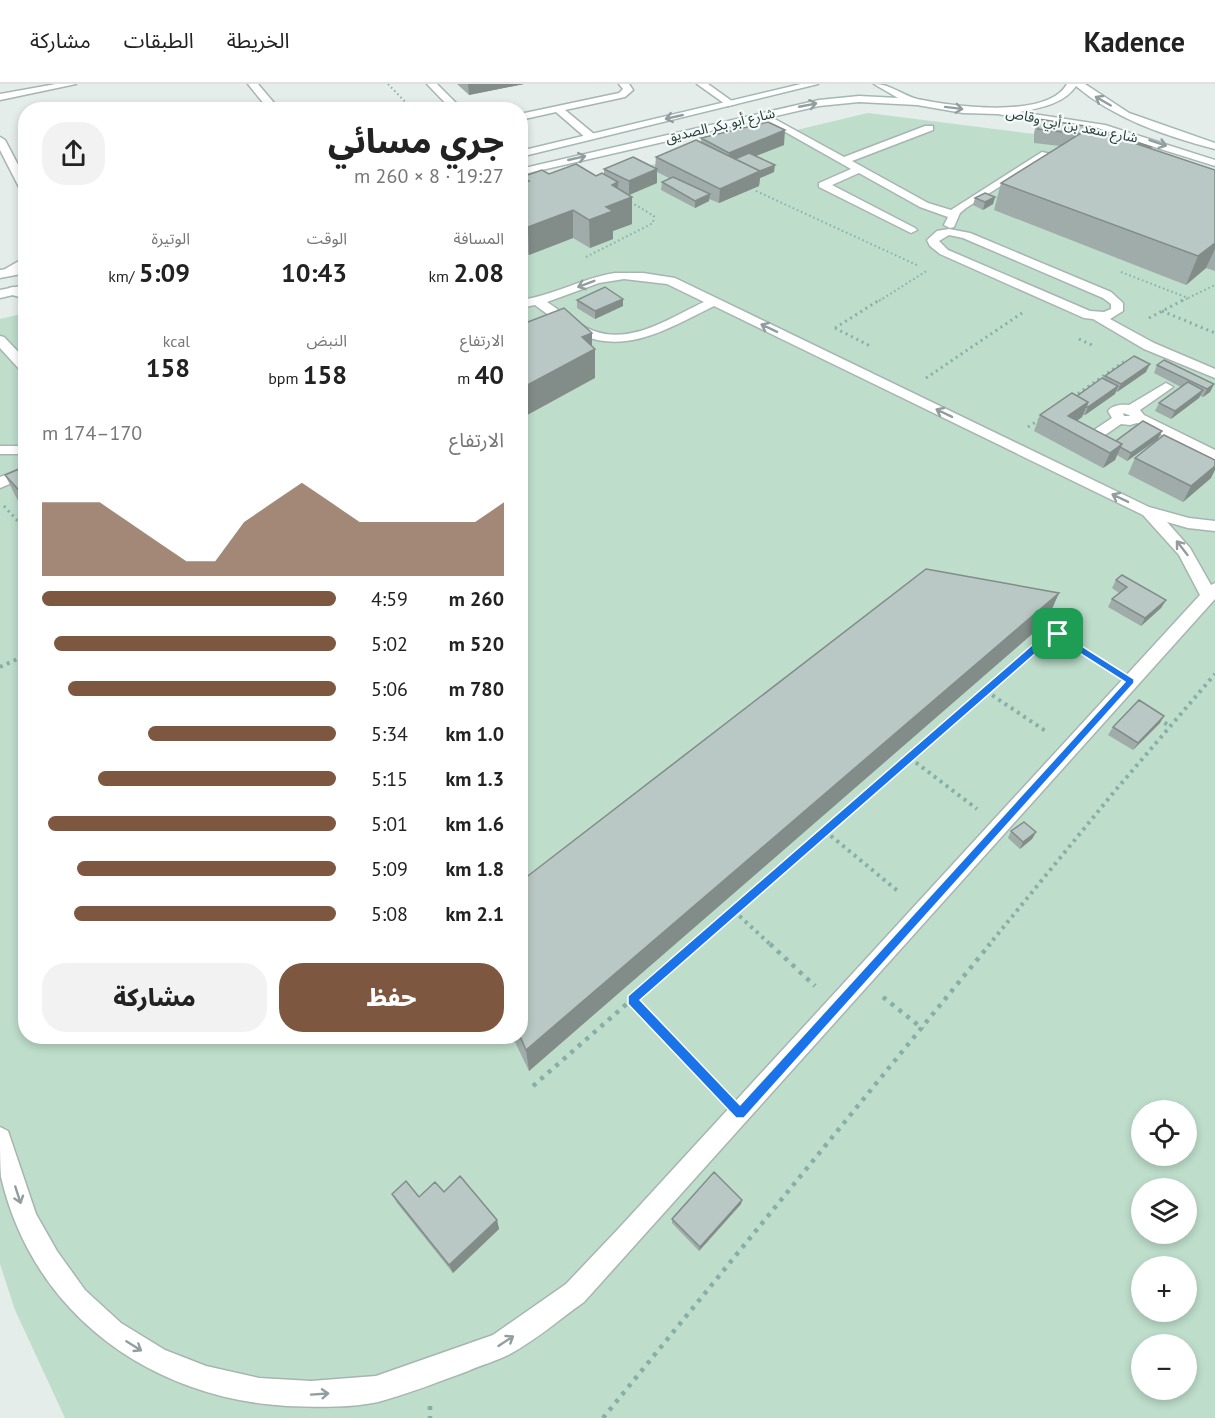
<!DOCTYPE html>
<html lang="ar">
<meta charset="utf-8">
<style>
:root{--surface:#fff;--page:#f2f2f2;--text:#222;--muted:#767676;--line:#e0e0e0;--accent:#7d573f}
body{margin:0;font-family:"PT Sans","Noto Sans Arabic",sans-serif;background:var(--page);color:var(--text);direction:rtl;height:100vh;display:flex;flex-direction:column;font-size:22px;white-space:nowrap}
*{box-sizing:border-box;margin:0}
p{font-size:20px;color:var(--muted)}
.icon{flex:none;width:33px;height:33px;fill:none;stroke:currentColor;stroke-width:2;stroke-linecap:round;stroke-linejoin:round}
.map{position:relative;flex:1;overflow:hidden;direction:ltr}
.details{position:absolute;left:18px;top:18px;width:510px;height:942px;display:flex;flex-direction:column;background:var(--surface);border-radius:24px;box-shadow:0 3px 9px #0003;direction:rtl}
.details>*{flex:none}
.tools{position:absolute;left:1131px;top:1016px;display:grid;gap:12px}
.tools a{display:grid;place-items:center;width:66px;height:66px;border-radius:50%;background:var(--surface);box-shadow:0 3px 9px #0003;font-size:30px}
.pin{position:absolute;display:grid;place-items:center;width:51px;height:51px;color:#fff;margin:-26px;border-radius:12px;box-shadow:0 3px 9px #0006}
.round{display:grid;place-items:center;flex:none;width:63px;height:63px;border-radius:24px;background:var(--page)}
.headline{display:flex;align-items:center;justify-content:space-between;height:102px;padding:0 24px}
h1{font-size:33px;font-weight:800;line-height:45px}
.metrics{display:grid;grid-template-columns:repeat(3,1fr);gap:9px;height:102px;padding:6px 24px}
.metrics div{display:grid;align-content:center}
.metrics b{font-size:26px;font-weight:800}
.metrics small{font-size:16px;font-weight:400}
.metrics p{font-size:16px}
.chart{height:168px;padding:12px 24px}
.chart p{display:flex;justify-content:space-between}
.chart svg{width:100%;height:108px;margin-top:6px;fill:var(--accent);opacity:.7}
.primary-button{display:flex;gap:12px;margin-top:auto;padding:12px 24px}
.primary-button a{flex:1;height:69px;border-radius:24px;background:var(--accent);color:#fff;font-size:24px;font-weight:800;line-height:69px;text-align:center}
.primary-button a+a{background:var(--page);color:var(--text)}
ul{padding:0 24px;list-style:none;font-size:20px}
li{display:grid;grid-template-columns:96px 72px 1fr;align-items:center;height:45px}
li i{height:15px;border-radius:8px;background:var(--accent)}
header{display:flex;align-items:center;gap:36px;box-sizing:border-box;height:84px;padding:0 30px;background:var(--surface);border-bottom:2px solid var(--line)}
header strong{font-size:28px}
nav{display:flex;gap:33px;margin-inline-start:auto;font-size:21px}
.map>svg:first-child{display:block}
.green{fill:#beddcb;fill-rule:evenodd}
.lines{fill:none;stroke-linecap:round;stroke-linejoin:round}
.lane-casing{stroke:#a7b5b2;stroke-width:3}
.street-casing{stroke:#a7b5b2;stroke-width:3}
.secondary-casing{stroke:#a3b8b4;stroke-width:3}
.path-far3{stroke:#86afa8;stroke-width:2;stroke-dasharray:1.5 3;stroke-linecap:butt}
.path-far2{stroke:#86afa8;stroke-width:3;stroke-dasharray:2 4;stroke-linecap:butt}
.path-far1{stroke:#86afa8;stroke-width:4;stroke-dasharray:3 4.5;stroke-linecap:butt}
.path{stroke:#86afa8;stroke-width:4.5;stroke-dasharray:4 6;stroke-linecap:butt}
.lane{fill:#fff;fill-rule:evenodd}
.street{fill:#fff;fill-rule:evenodd}
.secondary{fill:#fff;fill-rule:evenodd}
.wall{fill:#9faca9}
.shaded-wall{fill:#828c89}
.building{fill:#b9c8c4;stroke:#828c89;stroke-width:1.5}
.oneway{stroke:#929e9d}
.route{fill:#1a73e8;stroke:#fff;stroke-width:1.5;fill-rule:evenodd}
.labels{text-anchor:middle;dominant-baseline:central;stroke-width:4.5;stroke-linejoin:round;paint-order:stroke}
.far-street-label{font-size:14px;fill:#243e3b;stroke:#f5faf8}
</style>
<header>
<strong>Kadence</strong>
<nav><a>الخريطة</a><a>الطبقات</a><a>مشاركة</a></nav>
</header>
<div class="map">
<svg width="1215" height="1334" viewBox="0 0 1215 1334">
<rect width="100%" height="100%" fill="#e4edea"/>
<path class="green" d="M868 29 1082 56 1215 102V1334H65L15 1226 0 1180V235L25 229 26 952H520L521 112ZM1142 1026H1186V1071H1142ZM1142 1104H1186V1149H1142ZM1142 1182H1186V1227H1142ZM1142 1260H1186V1305H1142Z"/>
<g class="lines">
<defs>
<path id="lane" d="M427 0H437L463 26H452Z
M619 0H629L633 6 625 13 565 26 594 50V54H586L556 28 520 36V30L619 9 623 5Z
M697 0H708L736 20 728 22Z
M762 28 844 73 925 42H933V46L852 77 928 119 951 126 1042 68 1051 70 966 124 960 129 954 143 950 144 944 141 948 133 920 123 859 89 832 101 915 144 917 146 911 149 819 103V99L851 85 759 33 757 31Z
M949 145 970 149 1111 208 1123 219V227L1110 235 1154 259 1215 285V294L1144 265 1093 235 1084 234 940 170 930 162 927 156 937 147ZM949 151 963 154 1103 214 1111 220V225L1104 228 1090 227 948 166 939 157Z
M615 189H643L675 194 1149 423 1189 434 1215 437V447L1188 444 1167 438 1190 464 1211 501 1215 499V515L584 1218C560 1235 536 1256 510 1270 497 1277 481 1281 468 1287 438 1298 408 1310 378 1318 350 1324 316 1323 287 1322 150 1314 33 1230 1 1093 0 1078 0 1059 0 1043L8 1047 36 1130 57 1167 85 1206 121 1239 165 1266 206 1282 259 1294 311 1297 376 1292 493 1251 566 1200 620 1143 1200 511 1179 471 1143 431 714 222C673 242 628 271 582 251 565 244 550 232 535 221L520 224V216C553 212 582 194 615 189ZM624 195 667 200 704 218C671 233 632 261 594 247 577 241 562 228 547 218L599 199Z
M13 203 26 207V215L9 210V204Z
M0 252 4 253 26 276V288L21 287 0 264Z
M1166 299 1173 303 1140 326 1144 331 1215 366V376L1137 339 1130 341 1121 340 1092 360H1082L1080 357 1082 354 1112 334 1108 327C1112 321 1122 320 1129 321ZM1123 329 1129 331 1130 332H1124Z
M0 362H26V370H0Z
M26 383V393L0 404V393Z"/>
<path id="street" d="M56 0H76L0 16V10Z
M248 0H258L280 26H269Z
M0 53 5 56 26 96V110L21 107 0 66Z
M26 173V182L13 191H5V185Z"/>
<path id="secondary" d="M801 0H818L520 73V67Z
M874 0C891 0 902 11 917 15 950 22 1047 36 1067 0H1085L1129 29 1215 59V65C1166 52 1115 35 1076 2 1064 20 1040 24 1020 28L1105 41 1215 76V82L1103 47 997 30 963 29 917 21 859 18 819 22 520 91V85L819 16 859 12 898 14Z
M26 182V189L0 194V186Z
M26 201V208L0 214V206Z"/>
</defs>
<use href="#lane" class="lane-casing"/>
<use href="#street" class="street-casing"/>
<use href="#secondary" class="secondary-casing"/>
<path class="path-far3" d="M388 0 413 26
M756 107 919 182
M586 173 653 139 654 132 629 117
M1121 188 1188 214 1215 201
M879 217 928 186
M1182 217 1188 214"/>
<path class="path-far2" d="M1162 227 1215 249
M1149 234 1185 215
M835 244 872 263
M835 244 881 215
M1079 255 1094 262
M926 294 1022 229
M1073 313 1125 277
M1028 343 1042 334
M4 422 26 446"/>
<path class="path-far1" d="M0 583 26 571
M986 607 1047 648
M1158 635 1170 642
M910 674 977 725
M825 747 899 808
M734 827 772 862
M694 862 1050 551 1063 553 1109 583
M988 862 1114 708 1215 590"/>
<path class="path" d="M770 860 815 902
M883 913 923 945
M632 916 718 1007
M533 1002 695 860
M430 1322V1334
M603 1334 990 860"/>
<use href="#lane" class="lane"/>
<use href="#street" class="street"/>
<use href="#secondary" class="secondary"/>
</g>
<path class="wall" d="M457 0H524L469 11Z
M1038 35 1151 63V65L1215 86V187L1206 184 1186 201 994 126 1001 99 1060 62 1034 59V49Z
M701 54 784 61 756 72 774 88 760 94 759 102 719 119 709 115V117L695 124 661 106 662 98 669 94 657 88V99L629 111 632 113V140L613 147V155L590 164 573 154 529 171 520 165V100H523L522 93 549 90 596 92 604 90V85L655 84 656 73 701 59Z
M995 113 993 120 983 126 973 121 975 114Z
M577 216 623 222 595 235 577 224Z
M1157 281 1214 300 1210 308 1203 313 1200 312 1199 314 1171 335 1155 327 1159 319 1181 303 1154 289Z
M1146 288 1117 308 1116 307 1115 310 1085 331H1083L1082 333 1077 337 1116 357 1162 347 1158 355 1127 377 1117 371 1115 376 1103 384 1034 347 1040 331 1077 312 1103 295 1105 292Z
M1135 374 1211 394 1183 418 1128 390Z
M26 382V426L20 421 5 391Z
M1116 496 1166 516 1161 524 1141 542 1108 523 1112 515 1119 509 1112 504Z
M1059 509 1046 538 529 987 512 952H520Z
M1160 639 1133 666 1108 651 1113 643Z
M1011 747 1036 748 1032 755 1020 765 1008 754Z
M392 1110 419 1113 497 1136 499 1145 453 1189 397 1119Z
M742 1116 741 1120 699 1167 672 1139V1135Z"/>
<path class="shaded-wall" d="M468 0H524L469 11Z
M785 46 784 61 727 83 729 69Z
M775 81 774 88 760 94 759 102 719 119 720 105Z
M657 85V99L629 111V97Z
M618 98V118L632 113V140L613 147V155L590 164 589 136 606 123 612 101Z
M710 110 709 117 695 124V117Z
M995 113 993 120 983 126 985 118Z
M573 126V154L529 171 528 143Z
M1215 159V165L1206 184 1186 201 1198 172Z
M623 215V222L595 235V227Z
M592 249V267L595 265V294L520 335V305L582 253Z
M1150 280 1146 288 1117 308 1121 300Z
M1214 300 1210 308 1203 313 1207 305Z
M1118 302 1115 310 1085 331 1088 323Z
M1203 306 1199 314 1171 335 1175 327Z
M1088 318 1082 333 1066 345 1068 332Z
M1162 347 1158 355 1127 377 1131 369Z
M1122 360 1115 376 1103 384 1110 369Z
M1215 382V386L1211 394 1183 418 1191 402Z
M1059 509 1046 538 529 987 526 966Z
M1166 516 1161 524 1141 542 1145 534Z
M1164 632 1160 639 1133 666 1138 659Z
M1036 748 1032 755 1020 765 1023 758Z
M742 1116 741 1120 699 1167 700 1163Z
M497 1136 499 1145 453 1189 449 1181Z"/>
<path class="building" d="M1038 35 1092 43 1151 63 1149 64 1089 44 1080 50 1038 45Z
M768 38 785 46 729 69 701 54Z
M1089 44 1215 86V159L1198 172 1001 99Z
M696 56 760 87 720 105 656 73Z
M749 69 775 81 760 87 735 75Z
M633 73 657 85 629 97 604 85Z
M576 80 596 92 602 89 618 98 612 101 632 113 606 123 613 127 589 136 573 126 528 143 520 139V100L529 97 522 93 542 86 549 90Z
M673 93 710 110 695 117 662 98Z
M985 109 995 113 985 118 975 114Z
M605 203 623 215 595 227 577 216Z
M564 224 592 249 582 253 595 265 520 305V241Z
M1134 272 1150 280 1121 300 1105 292Z
M1164 276 1214 300 1207 305 1157 281Z
M1102 294 1118 302 1088 323H1086L1088 318 1077 312Z
M1188 298 1203 306 1175 327 1159 319Z
M1072 309 1088 318 1068 332 1122 360 1110 369 1040 331Z
M1143 337 1162 347 1131 369 1120 363 1122 360 1116 357Z
M1164 351 1215 376V382L1191 402 1135 374Z
M26 382V414L5 391Z
M926 485 1059 509 526 966 520 952V798Z
M1122 491 1166 516 1145 534 1112 515 1127 503 1116 496Z
M1139 616 1164 632 1138 659 1113 643Z
M1024 738 1036 748 1023 758 1011 747Z
M714 1088 742 1116 700 1163 672 1135Z
M460 1092 497 1136 449 1181 392 1110 406 1097 419 1113 435 1098 444 1108Z"/>
<defs><path id="oneway-shaft" d="M-6 0H5M1.5-3L5.5 0L1.5 3" fill="none" stroke-width="1.6" stroke-linecap="round" stroke-linejoin="round" transform="scale(1.5)"/></defs>
<g class="oneway">
<use href="#oneway-shaft" transform="translate(1103 17) rotate(-150)"/>
<use href="#oneway-shaft" transform="translate(808 21) rotate(-11)"/>
<use href="#oneway-shaft" transform="translate(954 24) rotate(7)"/>
<use href="#oneway-shaft" transform="translate(674 33) rotate(167)"/>
<use href="#oneway-shaft" transform="translate(1158 59) rotate(18)"/>
<use href="#oneway-shaft" transform="translate(577 74) rotate(-13)"/>
<use href="#oneway-shaft" transform="translate(586 200) rotate(159)"/>
<use href="#oneway-shaft" transform="translate(769 244) rotate(-155)"/>
<use href="#oneway-shaft" transform="translate(944 329) rotate(-154)"/>
<use href="#oneway-shaft" transform="translate(1120 414) rotate(-154)"/>
<use href="#oneway-shaft" transform="translate(1182 464) rotate(-128)"/>
<use href="#oneway-shaft" transform="translate(18 1111) rotate(72)"/>
<use href="#oneway-shaft" transform="translate(506 1257) rotate(-33)"/>
<use href="#oneway-shaft" transform="translate(134 1262) rotate(32)"/>
<use href="#oneway-shaft" transform="translate(320 1310) rotate(-4)"/>
</g>
<path class="route" d="M1058 547 1134 595V599L744 1034H736L628 920V912L1047 548ZM1053 554H1056L1125 598 740 1021 640 916Z"/>
<g class="labels">
<g class="far-street-label">
<text transform="translate(720 41) rotate(-13)">شارع أبو بكر الصديق</text>
<text transform="translate(1072 41) rotate(11)">شارع سعد بن أبي وقاص</text>
</g>
</g>
</svg>
<div class="tools">
<a><svg class="icon" aria-label="locate" viewBox="0 0 24 24"><circle cx="12" cy="12" r="6"/><path d="M12 2v4M12 18v4M2 12h4M18 12h4"/></svg></a>
<a><svg class="icon" aria-label="layers" viewBox="0 0 24 24"><path d="M12 4l9 5-9 5-9-5zM3 14l9 5 9-5"/></svg></a>
<a>+</a>
<a>−</a>
</div>
<div class="pin" style="left:1058px;top:550px;background:#1e9e55"><svg class="icon" aria-label="arrive" viewBox="0 0 24 24"><path d="M6 21V4h12l-3 4 3 4H6"/></svg></div>
<section class="details">
<div class="headline"><div><h1>جري مسائي</h1><p>19:27 · 8 × 260 m</p></div><a class="round"><svg class="icon" aria-label="share" viewBox="0 0 24 24"><path d="M12 15V3M7 8l5-5 5 5M5 13v7h14v-7"/></svg></a></div>
<div class="metrics">
<div><p>المسافة</p><b>2.08<small> km</small></b></div>
<div><p>الوقت</p><b>10:43</b></div>
<div><p>الوتيرة</p><b>5:09<small> /km</small></b></div>
</div>
<div class="metrics">
<div><p>الارتفاع</p><b>40<small> m</small></b></div>
<div><p>النبض</p><b>158<small> bpm</small></b></div>
<div><p>kcal</p><b>158</b></div>
</div>
<div class="chart"><p><span>الارتفاع</span>170–174 m</p>
<svg viewBox="0 0 160 44" preserveAspectRatio="none"><path d="M0 44V14L10 14L20 14L30 22L40 30L50 38L60 38L70 22L80 14L90 6L100 14L110 22L120 22L130 22L140 22L150 22L160 14V44z"/></svg>
</div>
<ul>
<li><b>260 m</b>4:59<i style="width:100%"></i></li>
<li><b>520 m</b>5:02<i style="width:96%"></i></li>
<li><b>780 m</b>5:06<i style="width:91%"></i></li>
<li><b>1.0 km</b>5:34<i style="width:64%"></i></li>
<li><b>1.3 km</b>5:15<i style="width:81%"></i></li>
<li><b>1.6 km</b>5:01<i style="width:98%"></i></li>
<li><b>1.8 km</b>5:09<i style="width:88%"></i></li>
<li><b>2.1 km</b>5:08<i style="width:89%"></i></li>
</ul>
<div class="primary-button"><a>حفظ</a><a>مشاركة</a></div>
</section>
</div>
